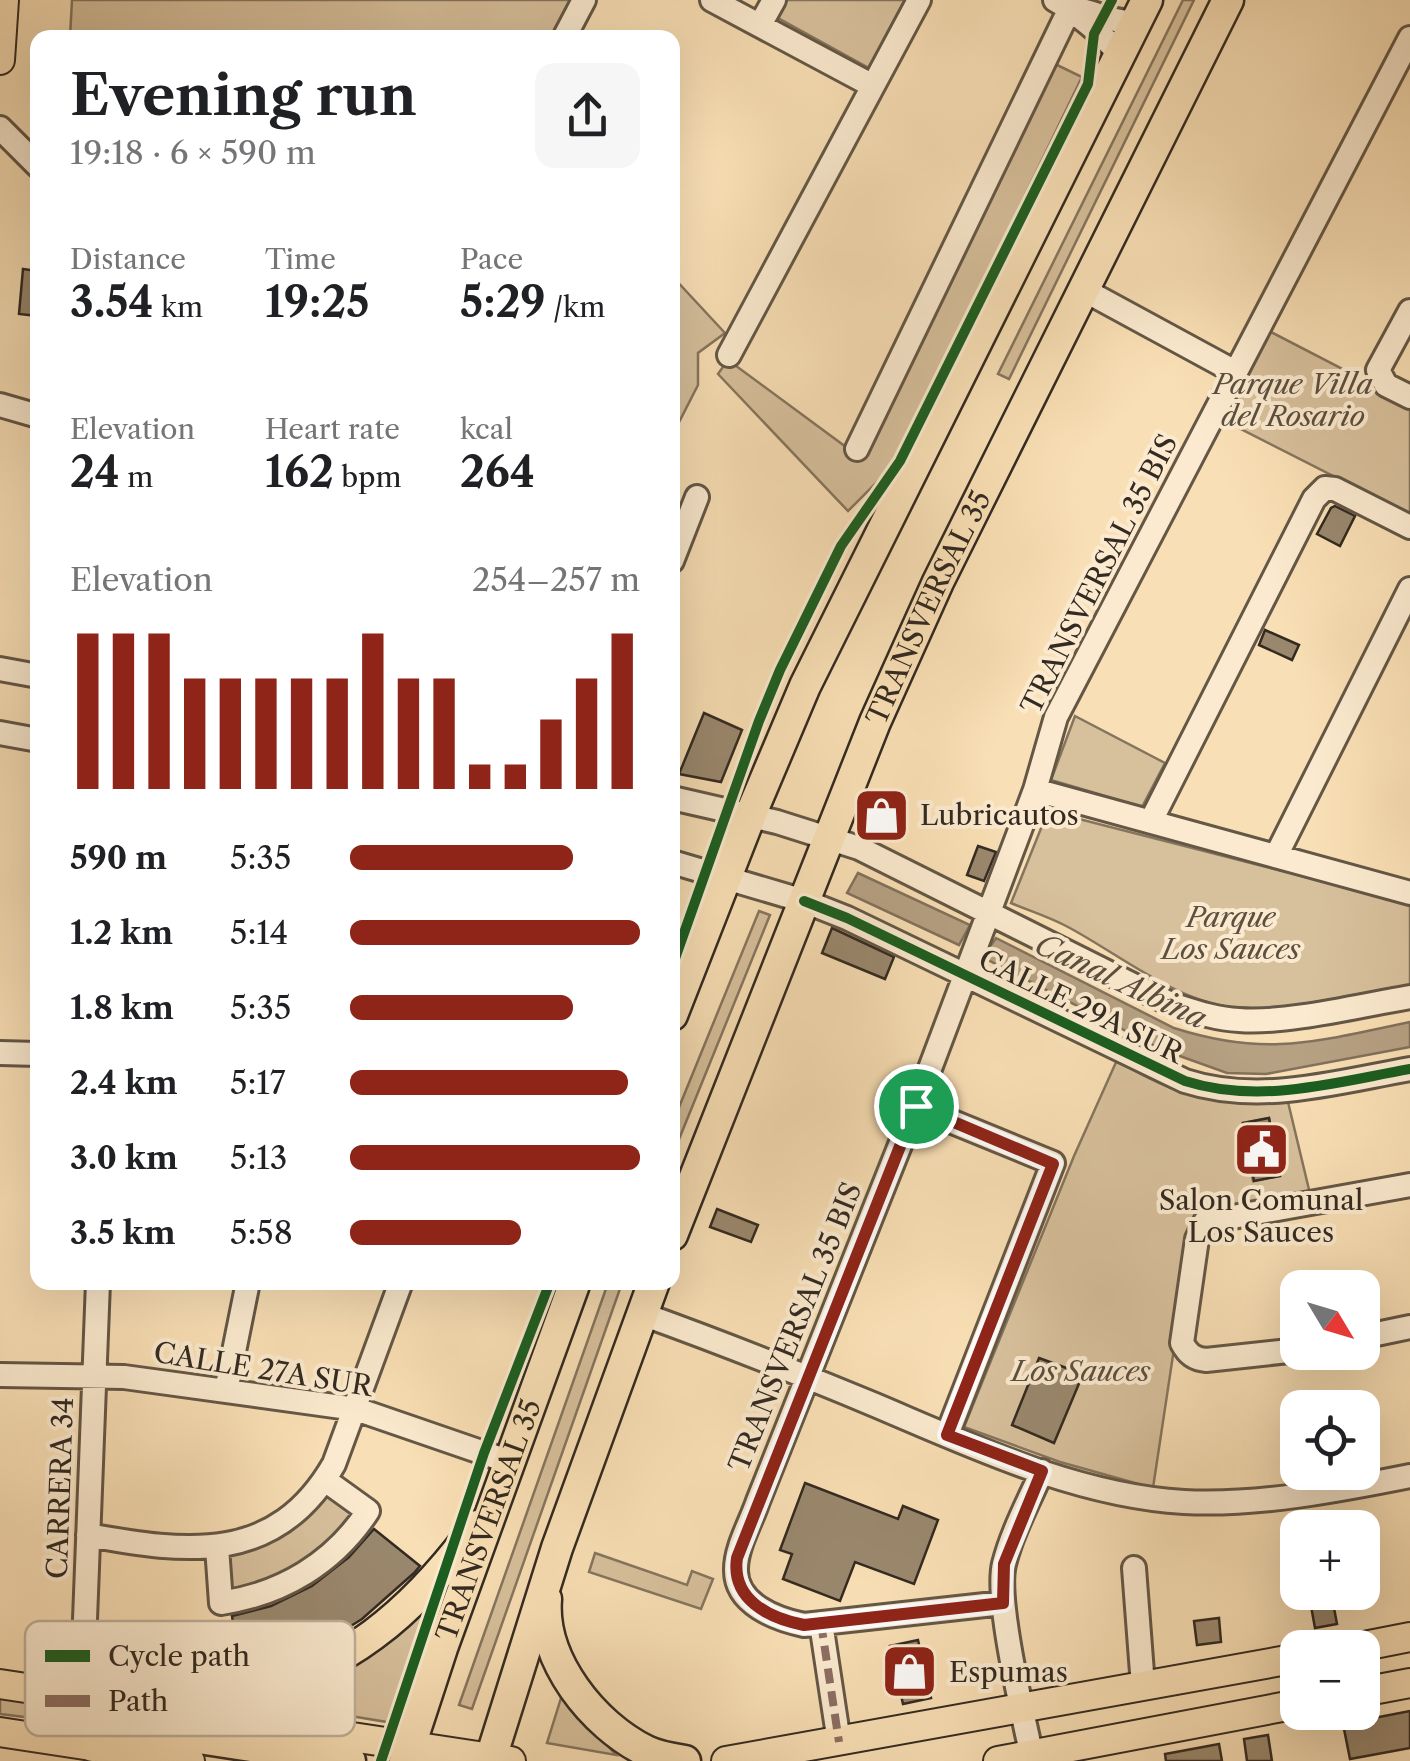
<!DOCTYPE html>
<meta charset="utf-8">
<style>
:root{--surface:#fff;--page:#f6f6f6;--text:#202124;--muted:#757577;--accent:#8f2418}
body{margin:0;font-family:"Libre Caslon Text",serif;background:var(--page);color:var(--text);height:100vh;display:flex;flex-direction:column;font-size:38px;white-space:nowrap}
*{box-sizing:border-box;margin:0}
p{font-size:32px;color:var(--muted)}
.icon{flex:none;width:55px;height:55px;fill:none;stroke:currentColor;stroke-width:2;stroke-linecap:round;stroke-linejoin:round}
.map{position:relative;flex:1;overflow:hidden}
.side{position:absolute;left:30px;top:30px;width:650px;height:1260px;display:flex;flex-direction:column;background:var(--surface);border-radius:20px;box-shadow:0 10px 40px #0002}
.side>*{flex:none}
.needle{width:65px;rotate:128deg}
.tools{position:absolute;left:1280px;top:1270px;display:grid;gap:20px}
.tools a{display:grid;place-items:center;width:100px;height:100px;border-radius:20px;background:var(--surface);box-shadow:0 10px 40px #0002;font-size:50px}
.pin{position:absolute;display:grid;place-items:center;width:85px;height:85px;color:#fff;margin:-42px;border:5px solid #fff;border-radius:50%;box-shadow:0 2px 10px #0007}
.round{display:grid;place-items:center;flex:none;width:105px;height:105px;border-radius:20px;background:var(--page)}
.headline{display:flex;align-items:center;justify-content:space-between;height:170px;padding:0 40px}
h1{font-size:55px;font-weight:700;line-height:75px}
.stats{display:grid;grid-template-columns:repeat(3,1fr);gap:15px;height:170px;padding:10px 40px}
.stats div{display:grid;align-content:center}
.stats b{font-size:42px;font-weight:700}
.stats small{font-size:28px;font-weight:400}
.stats p{font-size:28px}
.chart{height:280px;padding:20px 40px}
.chart p{display:flex;justify-content:space-between}
.chart svg{width:100%;height:180px;margin-top:10px;stroke:var(--accent);stroke-width:6}
ul{padding:0 40px;list-style:none;font-size:32px}
li{display:grid;grid-template-columns:160px 120px 1fr;align-items:center;height:75px}
li i{height:25px;border-radius:12px;background:var(--accent)}
.map>svg:first-child{display:block}
.green{fill:#d7c09c;stroke:#85755e;stroke-width:2.5;fill-rule:evenodd}
.water{fill:#b6a183;stroke:#82715c;stroke-width:2.5}
.building{fill:#9a886e;stroke:#332a21;stroke-width:2.5}
.lines{fill:none;stroke-linecap:round;stroke-linejoin:round}
.minor-casing{stroke:#645746;stroke-width:28}
.major-casing{stroke:#332a21;stroke-width:32}
.highway-casing{stroke:#332a21;stroke-width:35}
.minor{stroke:#fbeacf;stroke-width:22}
.major{stroke:#f9dfb5;stroke-width:28}
.highway{stroke:#f9dfb5;stroke-width:30}
.quiet{stroke:#8d6e63;stroke-width:8;stroke-dasharray:15 8;stroke-linecap:butt}
.cycleway-casing{stroke:#fbeacf;stroke-width:16}
.cycleway{stroke:#1b5e20;stroke-width:10}
.route-casing{stroke:#fff;stroke-width:20}
.route{stroke:#8f2418;stroke-width:12}
.labels{text-anchor:middle;dominant-baseline:central;stroke-width:8;stroke-linejoin:round;paint-order:stroke}
.park-label{font-size:28px;font-style:italic;fill:#5c5040;stroke:#fbeacf}
.street-label{font-size:28px;fill:#332a21;stroke:#fbeacf}
.poi-label{font-size:28px;fill:#332a21;stroke:#fbeacf;text-anchor:start}
.water-label{font-size:30px;font-style:italic;fill:#5a4e3e;stroke:#fbeacf}
.key{fill:#fbeacf;stroke:#bfb09b;stroke-width:2.5}
.key-label{font-size:28px;fill:#332a21}
</style>
<div class="map">
<svg width="1410" height="1761" viewBox="0 0 1410 1761">
<rect width="100%" height="100%" fill="#f9dfb5"/>
<filter id="stains"><feTurbulence type="fractalNoise" baseFrequency=".002" numOctaves="4"/><feColorMatrix values="0 0 0 0 .2 0 0 0 0 .09 0 0 0 0 .02 0 0 0 .5 -.17"/></filter>
<radialGradient id="worn" r=".72"><stop offset=".6" stop-color="#630" stop-opacity="0"/><stop offset="1" stop-color="#630" stop-opacity=".3"/></radialGradient>
<path class="green" d="M72 0H571L551 37H70Z
M787 0H906L869 68 778 18Z
M1183 0H1194L1009 379 998 374Z
M1053 63 1082 77 896 463 848 511 718 374 728 360 861 458Z
M673 277 725 333 698 353V385L673 434Z
M1269 331 1410 404V515L1223 420Z
M1075 716 1165 763 1142 807 1051 780Z
M1048 811 1410 904V985C1355 993 1297 1010 1242 1008 1183 1007 1119 954 1068 927 1050 917 1030 911 1011 903Z
M759 911 770 915 673 1154V1122Z
M1117 1060C1177 1098 1218 1106 1288 1102L1311 1198 1194 1216 1153 1488 1060 1462 964 1427 1074 1156ZM1269 1118 1279 1176 1253 1181 1243 1123Z
M608 1283H622L472 1709 459 1705Z
M329 1492 355 1513C320 1562 287 1577 230 1592L226 1554Z
M595 1553 687 1585 692 1571 713 1579 701 1609 589 1572Z
M432 1596 387 1722 266 1702Z
M0 1695 125 1715 122 1729 0 1714Z
M562 1695 616 1755 547 1743Z"/>
<path class="water" d="M858 873 970 925 959 945 847 893Z
M996 938 1174 1028C1268 1058 1317 1041 1410 1022V1047L1266 1074 1227 1073 1163 1050 988 960 989 948Z"/>
<path class="building" d="M23 269 38 271V316L19 314Z
M1335 506 1355 516 1340 546 1317 534 1331 508Z
M1265 630 1299 645 1292 660 1259 645Z
M704 713 742 730 721 782 679 774Z
M978 846 996 852 984 881 967 875Z
M832 928 894 957 885 979 822 953Z
M1269 1118 1280 1176 1254 1181 1243 1123Z
M717 1209 758 1225 751 1242 710 1227Z
M1039 1358 1083 1374 1054 1443 1012 1425Z
M805 1483 898 1519 903 1506 938 1520 914 1584 855 1562 840 1601 783 1579 792 1554 780 1550Z
M374 1529 420 1566 414 1573 362 1619 330 1639 289 1658 239 1669 232 1616 271 1606 312 1586 349 1557Z
M1331 1592 1337 1624 1315 1628 1309 1595Z
M1219 1618 1221 1642 1197 1645 1194 1621Z
M918 1640 931 1698 903 1704 890 1646Z
M1410 1711V1748L1350 1759 1343 1724Z
M1268 1735 1272 1761H1247L1244 1739Z
M1219 1744 1222 1761H1166L1165 1754Z"/>
<g class="lines">
<defs>
<path id="minor" d="M712 0 873 86
M1055 0C1070 8 1112 41 1119 56
M1070 8C1093 10 1114 24 1136 22
M760 25 774 0
M564 38 584 0
M0 128 38 166
M1084 290 1235 372
M1410 311 1378 370 1386 385 1410 397
M729 355 919 0
M0 405 38 416
M857 449 1074 0
M672 561 697 497
M0 669 38 676
M0 733 38 740
M1035 790 1410 893
M672 798 777 822 859 848 1171 1004C1193 1011 1215 1019 1239 1020 1285 1024 1362 1005 1410 997
M1151 821 1314 499 1325 488 1335 489 1410 527
M1276 856 1410 589
M672 862 804 901 847 918 1185 1081C1260 1105 1336 1082 1410 1069
M0 1053 38 1054
M916 1107 1053 1163 947 1435
M642 1314C720 1342 798 1373 875 1405 972 1446 1077 1496 1184 1502 1256 1506 1340 1490 1410 1476
M1362 1337 1410 1327
M1298 1350 1206 1360C1194 1359 1188 1354 1182 1343L1197 1239 1205 1222 1410 1185
M0 1375 124 1377 356 1409 510 1462
M226 1391 248 1282
M88 1535C187 1553 276 1565 334 1464L401 1282
M217 1547 221 1603C282 1594 334 1563 368 1511L325 1480
M1134 1568 1143 1686
M1003 1603 804 1625C776 1619 735 1604 736 1569 736 1547 751 1522 758 1501L920 1095 1035 790 1056 717 1410 38
M821 1623 839 1742
M82 1697 98 1282
M1033 1761C1024 1719 995 1600 1004 1564 1012 1532 1029 1501 1042 1471"/>
<path id="major" d="M0 60 4 0
M1354 1648 1410 1637
M0 1684 511 1761
M1362 1692 1410 1683
M0 1732 190 1761
M726 1761 1298 1658
M998 1761 1298 1704"/>
<g id="highway">
<path d="M672 1015 750 816 805 686 1147 0"/>
<path id="s1" d="M672 1235 875 722 938 582 1228 0"/>
<path d="M546 1599C541 1660 593 1725 646 1751 658 1757 672 1759 685 1761"/>
<path d="M144 1706C174 1704 207 1704 236 1697 345 1671 412 1614 477 1526"/>
<path d="M93 1746 166 1733 350 1761"/>
<path d="M142 1754 161 1761"/>
<path id="s2" d="M405 1761 442 1648 575 1282"/>
<path d="M490 1761 557 1548 654 1282"/>
</g>
</defs>
<use href="#minor" class="minor-casing"/>
<use href="#major" class="major-casing"/>
<use href="#highway" class="highway-casing"/>
<use href="#minor" class="minor"/>
<use href="#major" class="major"/>
<use href="#highway" class="highway"/>
<path class="quiet" d="M821 1623 839 1742"/>
<defs>
<path id="cycleway" d="M804 901 847 918 1185 1081C1260 1105 1336 1082 1410 1069
M672 967 759 721 780 670 841 546 900 461 1088 84 1094 34 1112 0
M381 1761 484 1453 550 1282"/>
</defs>
<use href="#cycleway" class="cycleway-casing"/>
<use href="#cycleway" class="cycleway"/>
</g>
<g class="lines">
<defs>
<path id="route" d="M916 1106 1053 1164 947 1435 1042 1471 1004 1564 1003 1603 804 1625C768 1618 731 1599 737 1558Z"/>
</defs>
<use href="#route" class="route-casing"/>
<use href="#route" class="route"/>
</g>
<defs>
<symbol id="shop-square" viewBox="-11 -11 22 22"><rect x="-9" y="-9" width="18" height="18" rx="4" fill="#8f2418" stroke="#fbeacf"/><path d="M-5-2.5h2.3a2.7 3.5 0 0 1 5.4 0H5L5.5 6h-11ZM-1.5-2.5h3a1.5 2.3 0 0 0-3 0Z" fill="#fff"/></symbol>
<symbol id="civic-square" viewBox="-11 -11 22 22"><rect x="-9" y="-9" width="18" height="18" rx="4" fill="#8f2418" stroke="#fbeacf"/><path d="M-.6-6.5H3V-4.5H.6V-3L4-1V1h2V6H-6V1h2V-1L-.6-3ZM-1.2 2.5V6h2.4V2.5Z" fill="#fff"/></symbol>
</defs>
<g fill-rule="evenodd">
<use href="#shop-square" x="850" y="784" width="63" height="63"/>
<use href="#civic-square" x="1230" y="1118" width="63" height="63"/>
<use href="#shop-square" x="878" y="1640" width="63" height="63"/>
</g>
<g class="labels">
<g class="park-label">
<text x="1293" y="384">Parque Villa<tspan x="1293" dy="32">del Rosario</tspan></text>
<text x="1231" y="917">Parque<tspan x="1231" dy="32">Los Sauces</tspan></text>
<text x="1081" y="1371">Los Sauces</text>
</g>
<g class="street-label">
<text transform="translate(1099 574) rotate(-63)">TRANSVERSAL 35 BIS</text>
<text stroke="none"><textPath href="#s1" startOffset="678">TRANSVERSAL 35</textPath></text>
<text transform="translate(1081 1006) rotate(26)">CALLE 29A SUR</text>
<text transform="translate(795 1327) rotate(-68)">TRANSVERSAL 35 BIS</text>
<text transform="translate(263 1369) rotate(9)">CALLE 27A SUR</text>
<text transform="translate(60 1488) rotate(-88)">CARRERA 34</text>
<text stroke="none"><textPath href="#s2" startOffset="255">TRANSVERSAL 35</textPath></text>
</g>
<g class="poi-label">
<text x="920" y="815">Lubricautos</text>
<text x="1261" y="1200" text-anchor="middle">Salon Comunal<tspan x="1261" dy="32">Los Sauces</tspan></text>
<text x="949" y="1672">Espumas</text>
</g>
<g class="water-label">
<text transform="translate(1121 981) rotate(25)">Canal Albina</text>
</g>
</g>
<rect x="25" y="1621" width="330" height="115" rx="15" class="key"/>
<rect x="45" y="1650" width="45" height="12" fill="#1b5e20"/>
<rect x="45" y="1695" width="45" height="12" fill="#8d6e63"/>
<g class="key-label">
<text x="108" y="1666">Cycle path</text>
<text x="108" y="1711">Path</text>
</g>
<rect width="100%" height="100%" filter="url(#stains)"/>
<rect width="100%" height="100%" fill="url(#worn)"/>
</svg>
<div class="tools">
<a><svg class="needle" viewBox="-14 -14 28 28"><path d="M0-13l5 13h-10z" fill="#e53935"/><path d="M0 13l5-13h-10z" fill="#757577"/></svg></a>
<a><svg class="icon" aria-label="locate" viewBox="0 0 24 24"><circle cx="12" cy="12" r="6"/><path d="M12 2v4M12 18v4M2 12h4M18 12h4"/></svg></a>
<a>+</a>
<a>−</a>
</div>
<div class="pin" style="left:916px;top:1106px;background:#1e9e55"><svg class="icon" aria-label="arrive" viewBox="0 0 24 24"><path d="M6 21V4h12l-3 4 3 4H6"/></svg></div>
<section class="side">
<div class="headline"><div><h1>Evening run</h1><p>19:18 · 6 × 590 m</p></div><a class="round"><svg class="icon" aria-label="share" viewBox="0 0 24 24"><path d="M12 15V3M7 8l5-5 5 5M5 13v7h14v-7"/></svg></a></div>
<div class="stats">
<div><p>Distance</p><b>3.54<small> km</small></b></div>
<div><p>Time</p><b>19:25</b></div>
<div><p>Pace</p><b>5:29<small> /km</small></b></div>
</div>
<div class="stats">
<div><p>Elevation</p><b>24<small> m</small></b></div>
<div><p>Heart rate</p><b>162<small> bpm</small></b></div>
<div><p>kcal</p><b>264</b></div>
</div>
<div class="chart"><p><span>Elevation</span>254–257 m</p>
<svg viewBox="0 0 160 44" preserveAspectRatio="none"><path d="M5 44V6M15 44V6M25 44V6M35 44V17M45 44V17M55 44V17M65 44V17M75 44V17M85 44V6M95 44V17M105 44V17M115 44V38M125 44V38M135 44V27M145 44V17M155 44V6"/></svg>
</div>
<ul>
<li><b>590 m</b>5:35<i style="width:77%"></i></li>
<li><b>1.2 km</b>5:14<i style="width:100%"></i></li>
<li><b>1.8 km</b>5:35<i style="width:77%"></i></li>
<li><b>2.4 km</b>5:17<i style="width:96%"></i></li>
<li><b>3.0 km</b>5:13<i style="width:100%"></i></li>
<li><b>3.5 km</b>5:58<i style="width:59%"></i></li>
</ul>
</section>
</div>
